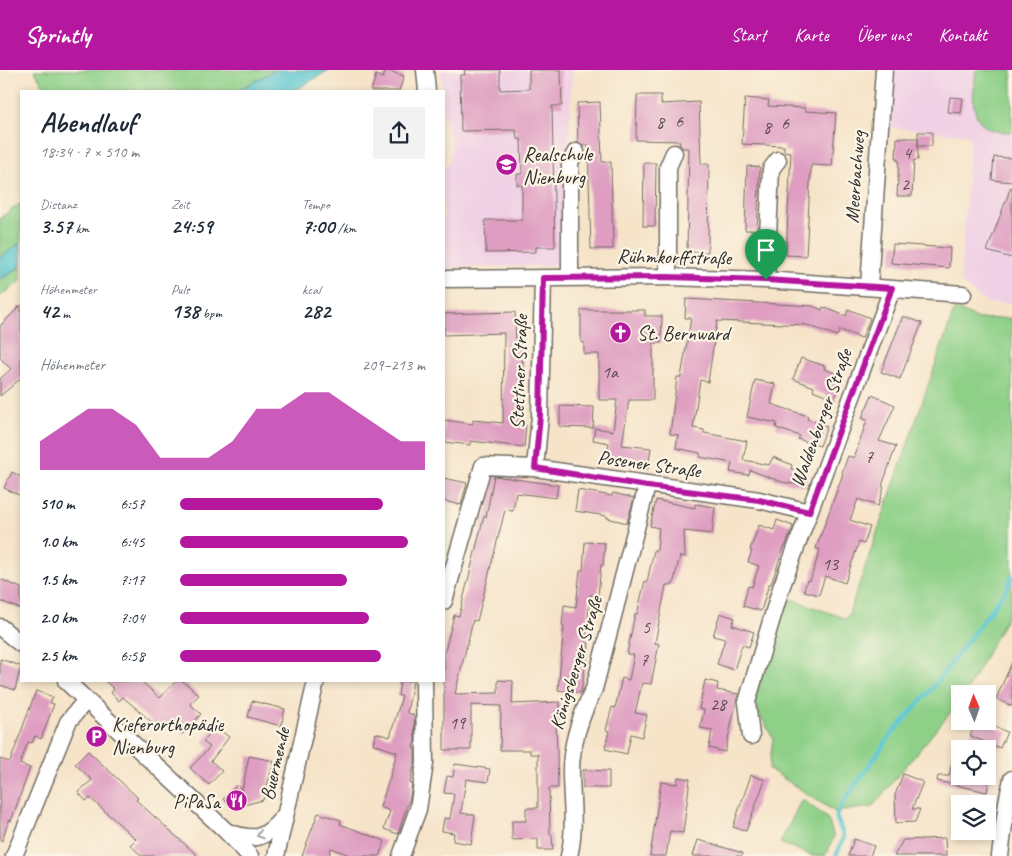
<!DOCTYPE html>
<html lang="de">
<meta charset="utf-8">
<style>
:root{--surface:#fff;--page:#f2f2f3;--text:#1f2937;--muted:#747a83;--accent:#b5179e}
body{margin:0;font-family:Caveat,sans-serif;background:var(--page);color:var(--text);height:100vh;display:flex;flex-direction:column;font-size:19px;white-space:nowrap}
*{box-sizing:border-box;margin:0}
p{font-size:16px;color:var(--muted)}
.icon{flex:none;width:28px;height:28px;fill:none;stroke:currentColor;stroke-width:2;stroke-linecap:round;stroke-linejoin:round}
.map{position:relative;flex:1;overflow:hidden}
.side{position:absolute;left:20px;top:20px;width:425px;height:592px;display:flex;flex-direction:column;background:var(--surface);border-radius:0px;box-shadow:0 2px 8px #0003}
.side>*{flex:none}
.needle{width:32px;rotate:358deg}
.controls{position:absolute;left:951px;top:615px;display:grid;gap:10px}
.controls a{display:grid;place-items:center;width:45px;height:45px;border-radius:0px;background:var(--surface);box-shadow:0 2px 8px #0003;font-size:25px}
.pin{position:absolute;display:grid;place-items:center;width:42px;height:42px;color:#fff;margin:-51px -21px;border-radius:50% 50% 50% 0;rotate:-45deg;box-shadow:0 0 5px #0007}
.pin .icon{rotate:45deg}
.round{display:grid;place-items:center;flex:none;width:52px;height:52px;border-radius:0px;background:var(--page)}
.summary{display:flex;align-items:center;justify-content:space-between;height:85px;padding:0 20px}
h1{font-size:28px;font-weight:800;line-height:38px}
.stats{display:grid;grid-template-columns:repeat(3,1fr);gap:8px;height:85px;padding:5px 20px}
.stats div{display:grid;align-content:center}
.stats b{font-size:21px;font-weight:800}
.stats small{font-size:14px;font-weight:400}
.stats p{font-size:14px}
.chart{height:140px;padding:10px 20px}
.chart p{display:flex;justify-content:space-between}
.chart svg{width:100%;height:90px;margin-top:5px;fill:var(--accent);opacity:.7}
ul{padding:0 20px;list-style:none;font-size:16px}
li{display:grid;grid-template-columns:80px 60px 1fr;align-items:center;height:38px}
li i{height:12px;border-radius:6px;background:var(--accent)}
header{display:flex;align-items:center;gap:30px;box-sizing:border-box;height:70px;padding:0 25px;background:var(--accent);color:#fff}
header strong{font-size:24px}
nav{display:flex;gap:28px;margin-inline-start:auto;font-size:18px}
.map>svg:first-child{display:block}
.built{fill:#f0d0e5}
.green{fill:#8ed088;stroke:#5c7e5a}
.water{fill:#5bc7d1;stroke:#43797e}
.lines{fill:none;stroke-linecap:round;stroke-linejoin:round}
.stream{stroke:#5bc7d1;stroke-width:4.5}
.building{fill:#de9dc1}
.minor-casing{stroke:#726c62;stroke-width:19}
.minor{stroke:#fff;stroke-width:16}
.oneway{stroke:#a0a0a0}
.route-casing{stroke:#fff;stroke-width:10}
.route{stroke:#b5179e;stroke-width:6}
.labels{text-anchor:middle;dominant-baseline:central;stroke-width:4.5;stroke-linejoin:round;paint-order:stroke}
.number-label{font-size:18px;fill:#584850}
.poi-label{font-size:20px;fill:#2b2b2b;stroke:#fcf5e5;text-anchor:start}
.street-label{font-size:20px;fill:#2b2b2b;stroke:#fcf5e5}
</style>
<header>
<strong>Sprintly</strong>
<nav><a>Start</a><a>Karte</a><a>Über uns</a><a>Kontakt</a></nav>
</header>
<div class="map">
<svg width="1012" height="786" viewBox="0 0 1012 786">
<rect width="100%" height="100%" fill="#fcf5e5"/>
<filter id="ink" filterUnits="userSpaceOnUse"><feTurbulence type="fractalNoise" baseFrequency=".02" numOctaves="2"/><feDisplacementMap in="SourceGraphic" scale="10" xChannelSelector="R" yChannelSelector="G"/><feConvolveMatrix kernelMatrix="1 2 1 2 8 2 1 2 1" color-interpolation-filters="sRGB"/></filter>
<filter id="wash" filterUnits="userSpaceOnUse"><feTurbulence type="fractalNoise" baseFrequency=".0096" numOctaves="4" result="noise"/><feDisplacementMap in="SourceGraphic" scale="20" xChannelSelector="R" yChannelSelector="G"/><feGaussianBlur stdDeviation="1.12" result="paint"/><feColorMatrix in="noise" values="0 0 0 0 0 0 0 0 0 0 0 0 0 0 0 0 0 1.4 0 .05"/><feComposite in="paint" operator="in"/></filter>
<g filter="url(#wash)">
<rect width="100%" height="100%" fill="#f6e4c9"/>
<path class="built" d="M441 0H572L563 195 444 198V102L450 88 451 73 444 44V21H442Z
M895 0H1012V233H987L960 212 970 65 890 57Z"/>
<path class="green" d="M34 0H275L237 21H47Z
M976 0H1012V62C1006 62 998 62 992 60 967 50 974 21 976 0Z
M21 133V172L0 188V148Z
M21 196V211L0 226V210Z
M955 238 978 249 1012 248V537L965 624H960V631L872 737 835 742 769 699 773 668 755 636 756 624 788 528 847 549Z
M802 729 828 749 834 767 825 786H813L780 773Z"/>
<path class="water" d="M275 0H329L294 21H237Z
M21 172V196L0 210V188Z"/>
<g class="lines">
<path class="stream" d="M836 786 844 767 836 746 844 731 891 665 934 616 1008 517 1012 507"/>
</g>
<g id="blocks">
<path class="building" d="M386 0 404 6 399 21H371L376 5 383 8Z
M464 0H500V20L529 19V0H561L562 36H552L555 177H536V182L486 183 485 150H522V115H517V104H522L521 69H517L516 60 461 61 460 5H465Z
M637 25H661V34L699 32 701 94H709L708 182H687L689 78H682L680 75 679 71 636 70Z
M950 27 963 28 961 43 948 42Z
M745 28 769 30 768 36 805 38V41L836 43 832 96 811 95 806 186 786 185 791 82 784 81V76L742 74Z
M600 32 602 92H611L613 179H591L588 75H583L578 73 577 33Z
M918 62H932V76H918Z
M897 68H918V90H914L912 126H897L899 90H896Z
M994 87 1012 88V112L992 110Z
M644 93H656L655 156H643Z
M747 96 760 97 757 160H745Z
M1011 117H1012V188L987 181Z
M893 174 950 178 949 198 891 193Z
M686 229 813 236 822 240 823 237 846 246 848 239 870 248 862 268 840 260 837 266 807 255 717 251 708 312 700 310 693 358 704 360V363L747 371 743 390 769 395 773 387 792 395 791 399 807 401 805 416 782 412 750 400 749 405 730 402 732 393 700 387V383L676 378 678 365 670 364 677 307H681L691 248H685Z
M21 235V310L20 309 0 326V309L11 299 0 288V256Z
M581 240H645V246H662L661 273H653V330H629L622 375 651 378 648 399 629 396 630 394 606 390 609 373 593 370 595 358 613 361 617 330H599V284H584V272H581Z
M515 242 516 276H523L522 355H526L524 377 470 371V375L444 372V350L473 354V350L503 353 504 263 444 265V244Z
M903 246 922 253 900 309 881 302Z
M801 288 825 296 824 299 843 306 835 329 813 320 814 317 793 309Z
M755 310 775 314 771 334 808 346 807 349 827 356 820 376 798 369 800 366 776 358 777 353 747 347Z
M872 325 895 335 879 371 896 376 882 416 884 417 878 436 858 429 850 450 870 457 864 474 859 472 845 513 825 506 819 525 804 521 807 510 810 511 820 480 816 478 843 404 842 403 848 386 854 388 867 350 862 348Z
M560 336 594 337 593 358 560 357Z
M12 402 21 407V426L4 418Z
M494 406 558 415 556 428 516 423 513 441 505 440 477 551 473 550 455 624 498 623V610L513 611 512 634 560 632V650H556L558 718H549L550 765 552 764 553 780H538V769L512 770V751H526V738H538V684H530V680H500L501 636 471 635V680H444V585L454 545 459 546 484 446 486 447Z
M444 408 467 413 461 435 444 431Z
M578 420 612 426 613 423 634 428 627 453 607 448V446L575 441Z
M656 430 695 438V434L715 437 712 464 684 461 685 487 680 486 673 515H666L655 573 659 574 651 614 642 613 635 643 647 645 642 667 631 664 627 684 605 679 609 661 606 660 612 637 615 638 622 608 629 610 634 585 627 584 635 544H637L645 511 647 512 654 480H657L659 458 650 456Z
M777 450 793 456 785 477H784L771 514H769L761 541 743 536 748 516 752 517 759 496 748 492 752 481 750 480 759 455 774 460Z
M585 472 605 473 603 495H601L598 526 590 525 586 572 589 573 581 623 558 620 564 556H562L564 535 576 537 580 500H583Z
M0 509 21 518V539L0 531Z
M720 543 735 548 732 555 754 562 749 577 742 575 734 600 717 594 725 569 713 566Z
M0 589 21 596 15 620 0 615Z
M1012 592V636L996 629Z
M705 610 718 613 717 620 738 624 725 682 709 678 712 660 700 658 704 640 699 639Z
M105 611H141L160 628 176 611H183L199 625 190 634 201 644 183 664 169 653 162 661 123 627 119 631 111 623 114 619Z
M400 611H413L407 643 414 645 415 671 413 678 415 679V692L410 713 412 714 410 727 398 764 384 759 390 741 380 737 390 707 397 682 373 674 376 663 390 667 402 626H398Z
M36 621 53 627 50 633 54 634 41 669 35 666 32 673 28 672 20 694 30 698 11 751 9 750 2 771H0V689L10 692Z
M252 631 285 639 281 656 248 647Z
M976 651H981L1007 662 1000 678 970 666Z
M215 656 229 667 211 691 222 701 209 715 190 698 210 677 203 672Z
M955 676H960V706H990L987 722 937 711 938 706H949Z
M88 681 138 728 136 730 198 786H142L130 775 136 769 90 728 86 731 78 722 92 710 75 694Z
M249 686 274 691 263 730 233 738 223 729 237 715 242 720Z
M455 694 490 699 488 712 466 709 461 743 475 745 471 774 453 771 454 763 442 761 444 748 450 749 454 724 444 723 447 706 453 707Z
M583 700 609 701V718H583Z
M903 704 923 712 912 739H920L915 752 896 753 895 725Z
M751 705 765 710 746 761 733 757Z
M678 707 690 709 683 763 670 761 666 786H650L661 712 677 714Z
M318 743 341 750 340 754 385 771 379 786H352L331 778 329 786H302Z
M945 768 946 786H894L903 770Z
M854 769 874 776 870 786H848Z
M698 770 743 783 742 786H693Z"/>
</g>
</g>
<g filter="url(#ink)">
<use href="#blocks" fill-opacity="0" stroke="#726c62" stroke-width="1"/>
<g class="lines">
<defs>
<path id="minor" d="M425 0 427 21
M668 207V97L674 83
M570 208V92L576 82
M444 209 668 207 766 210 963 224
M766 210 771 99 778 90
M869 216 884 0
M535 398 540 346 543 208
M444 531 483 396 535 398 759 430 809 442
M0 557 21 574
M66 611 226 761 250 786
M751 666 747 632 781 518 892 219
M228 762C256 772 265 769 284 746
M14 786 68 652 86 630
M276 786 316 611
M401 786 418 739 425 693 424 611
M569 786C576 758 571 729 571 701 571 672 581 645 594 619L647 416
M1000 786 1007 732 1012 709"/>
</defs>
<use href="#minor" class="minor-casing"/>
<use href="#minor" class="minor"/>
</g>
<defs><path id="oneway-chevron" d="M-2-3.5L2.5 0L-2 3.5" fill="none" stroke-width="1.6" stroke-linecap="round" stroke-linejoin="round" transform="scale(1.25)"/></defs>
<use class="oneway" href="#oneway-chevron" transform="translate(260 765) rotate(161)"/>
</g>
<g class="lines" filter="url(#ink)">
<defs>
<path id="route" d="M668 207 766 210 892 218 809 442 759 430 647 416 535 398 540 346 543 208Z"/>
</defs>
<use href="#route" class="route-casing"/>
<use href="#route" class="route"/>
</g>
<defs>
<symbol id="school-disc" viewBox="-11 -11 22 22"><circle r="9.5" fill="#b5179e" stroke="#fcf5e5"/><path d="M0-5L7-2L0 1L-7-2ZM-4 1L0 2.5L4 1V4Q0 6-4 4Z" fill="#fff"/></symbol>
<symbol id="church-disc" viewBox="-11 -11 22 22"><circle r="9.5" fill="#b5179e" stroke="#fcf5e5"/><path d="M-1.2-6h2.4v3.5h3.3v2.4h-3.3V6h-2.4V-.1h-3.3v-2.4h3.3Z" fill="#fff"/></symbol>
<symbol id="parking-disc" viewBox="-11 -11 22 22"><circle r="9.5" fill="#b5179e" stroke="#fcf5e5"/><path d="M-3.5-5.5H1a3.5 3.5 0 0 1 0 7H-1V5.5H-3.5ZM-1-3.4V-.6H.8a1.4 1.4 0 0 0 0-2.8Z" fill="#fff"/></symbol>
<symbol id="restaurant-disc" viewBox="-11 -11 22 22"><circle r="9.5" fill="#b5179e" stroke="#fcf5e5"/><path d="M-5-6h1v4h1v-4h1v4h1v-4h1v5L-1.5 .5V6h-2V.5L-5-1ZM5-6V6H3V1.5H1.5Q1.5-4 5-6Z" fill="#fff"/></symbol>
</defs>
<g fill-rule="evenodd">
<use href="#school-disc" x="494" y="82" width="25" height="25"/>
<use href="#church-disc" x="608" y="250" width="25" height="25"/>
<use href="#parking-disc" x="84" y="654" width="25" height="25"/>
<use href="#restaurant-disc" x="224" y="718" width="25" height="25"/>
</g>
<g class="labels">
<g class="number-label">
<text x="679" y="51">6</text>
<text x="660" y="52">8</text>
<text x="785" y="53">6</text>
<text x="767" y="57">8</text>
<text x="907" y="83">4</text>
<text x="905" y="114">2</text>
<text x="610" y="302">1a</text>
<text x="869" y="387">7</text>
<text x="830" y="494">13</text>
<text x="646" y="557">5</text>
<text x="644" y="590">7</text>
<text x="718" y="634">28</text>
<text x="457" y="653">19</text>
</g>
<g class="poi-label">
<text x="523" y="84">Realschule<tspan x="523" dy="23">Nienburg</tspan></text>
<text x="637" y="263">St. Bernward</text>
<text x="112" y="654">Kieferorthopädie<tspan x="112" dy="23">Nienburg</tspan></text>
<text x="220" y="731" text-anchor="end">PiPaSa</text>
</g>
<g class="street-label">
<text transform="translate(855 107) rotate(-86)">Meerbachweg</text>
<text transform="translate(674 187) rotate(1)">Rühmkorffstraße</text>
<text transform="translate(519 302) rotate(-88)">Stettiner Straße</text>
<text transform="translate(821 348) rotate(-70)">Waldenburger Straße</text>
<text transform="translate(649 394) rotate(8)">Posener Straße</text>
<text transform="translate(576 593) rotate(-73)">Königsberger Straße</text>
<text transform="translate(275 694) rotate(-77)">Buermende</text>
</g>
</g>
</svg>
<div class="controls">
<a><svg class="needle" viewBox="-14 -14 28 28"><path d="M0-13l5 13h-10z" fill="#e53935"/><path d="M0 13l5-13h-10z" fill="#747a83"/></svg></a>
<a><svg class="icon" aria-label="locate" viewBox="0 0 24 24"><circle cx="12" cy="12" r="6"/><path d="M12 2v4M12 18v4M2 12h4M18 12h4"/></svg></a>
<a><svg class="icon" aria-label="layers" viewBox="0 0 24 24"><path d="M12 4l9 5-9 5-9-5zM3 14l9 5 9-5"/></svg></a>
</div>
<div class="pin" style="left:766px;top:210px;background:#1e9e55"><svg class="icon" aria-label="arrive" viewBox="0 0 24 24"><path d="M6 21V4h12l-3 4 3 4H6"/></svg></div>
<section class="side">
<div class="summary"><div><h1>Abendlauf</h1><p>18:34 · 7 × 510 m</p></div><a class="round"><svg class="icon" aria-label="share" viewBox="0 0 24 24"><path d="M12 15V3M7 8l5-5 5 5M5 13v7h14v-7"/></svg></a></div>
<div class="stats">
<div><p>Distanz</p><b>3.57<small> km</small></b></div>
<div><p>Zeit</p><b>24:59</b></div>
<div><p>Tempo</p><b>7:00<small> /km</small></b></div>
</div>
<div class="stats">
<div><p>Höhenmeter</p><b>42<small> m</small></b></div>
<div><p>Puls</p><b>138<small> bpm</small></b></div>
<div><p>kcal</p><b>282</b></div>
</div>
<div class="chart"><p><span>Höhenmeter</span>209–213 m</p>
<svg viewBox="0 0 160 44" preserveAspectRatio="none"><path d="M0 44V30L10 22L20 14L30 14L40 22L50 38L60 38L70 38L80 30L90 14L100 14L110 6L120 6L130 14L140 22L150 30L160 30V44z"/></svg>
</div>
<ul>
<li><b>510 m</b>6:57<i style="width:83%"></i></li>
<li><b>1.0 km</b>6:45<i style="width:93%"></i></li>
<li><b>1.5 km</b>7:17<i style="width:68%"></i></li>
<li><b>2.0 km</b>7:04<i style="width:77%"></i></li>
<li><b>2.5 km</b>6:58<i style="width:82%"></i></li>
</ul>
</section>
</div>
